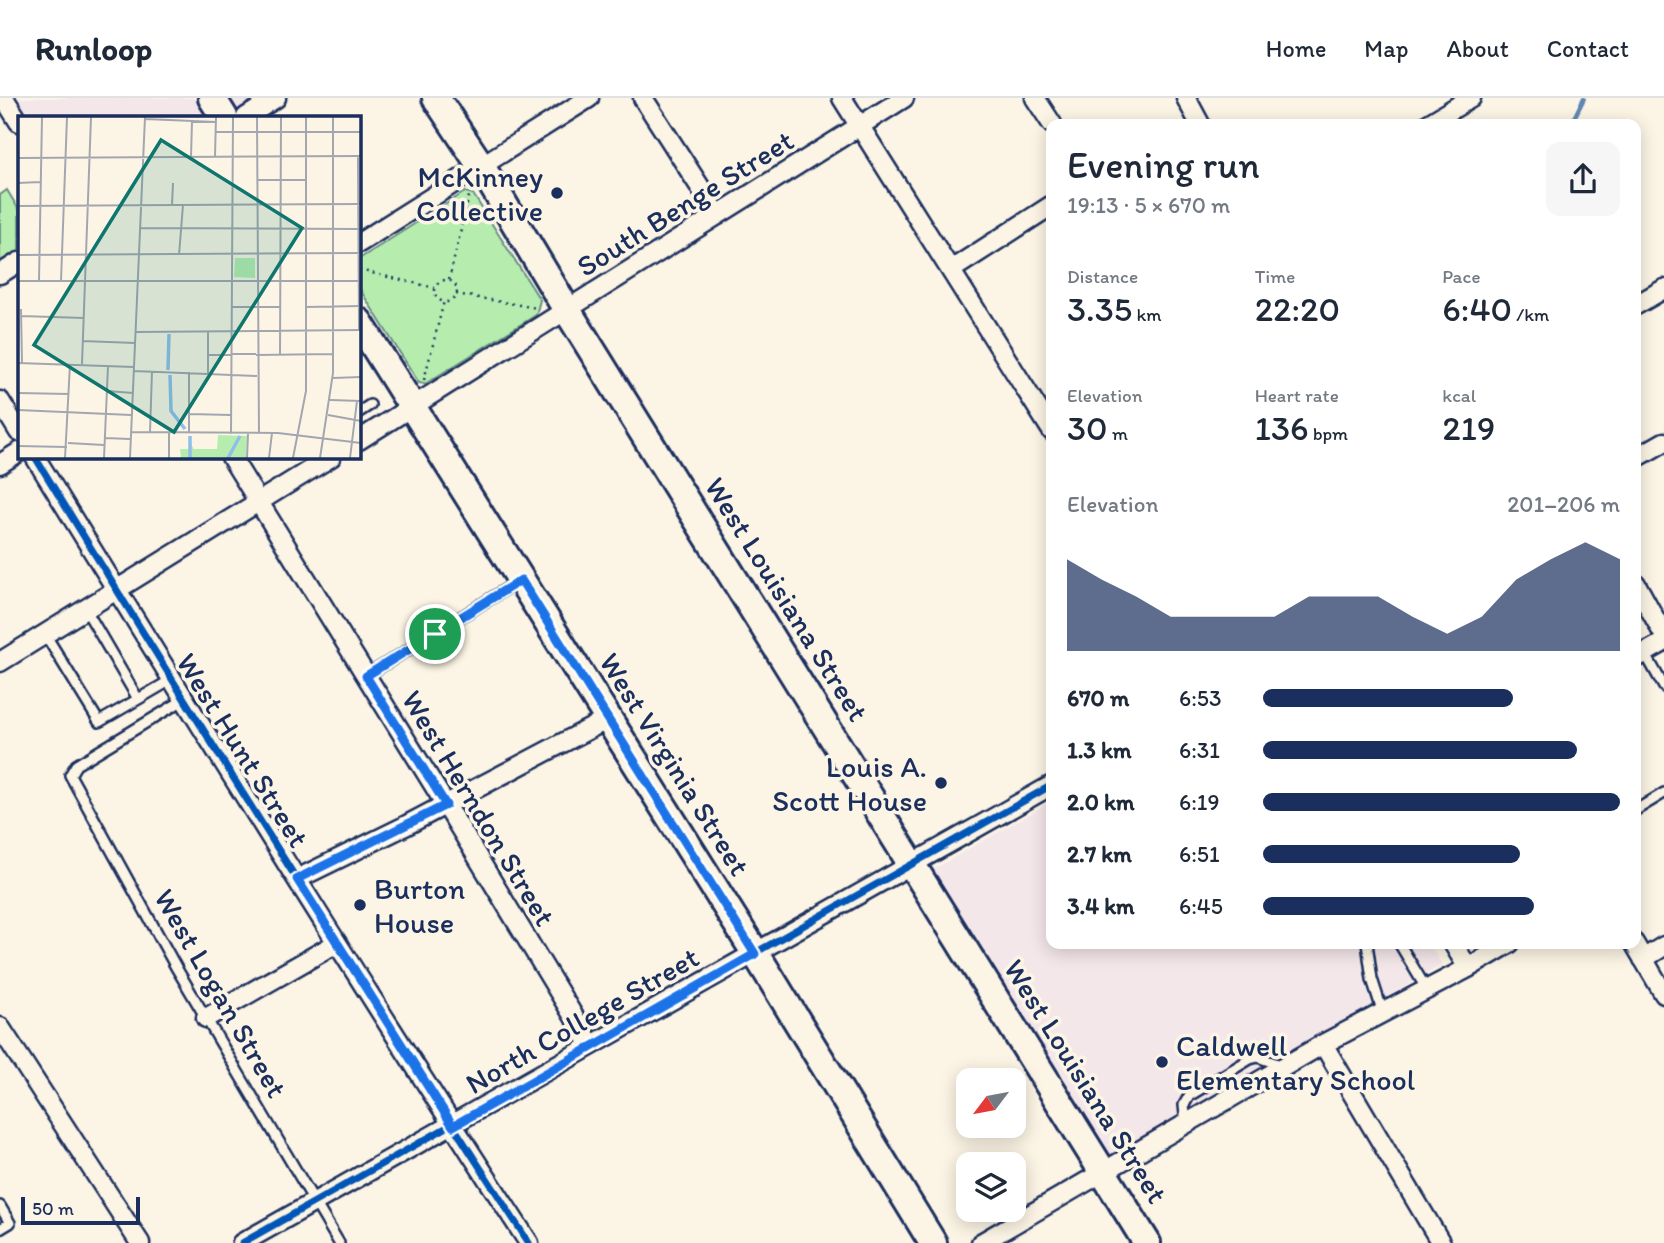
<!DOCTYPE html>
<meta charset="utf-8">
<style>
:root{--surface:#fff;--page:#f6f6f7;--text:#1f2937;--muted:#747a83;--line:#e0e1e3;--accent:#1b2f5e}
body{margin:0;font-family:Itim,sans-serif;background:var(--page);color:var(--text);height:100vh;display:flex;flex-direction:column;font-size:26px;white-space:nowrap}
*{box-sizing:border-box;margin:0}
p{font-size:23px;color:var(--muted)}
.icon{flex:none;width:38px;height:38px;fill:none;stroke:currentColor;stroke-width:2;stroke-linecap:round;stroke-linejoin:round}
.map{position:relative;flex:1;overflow:hidden}
.drawer{position:absolute;left:1046px;top:21px;width:595px;height:830px;display:flex;flex-direction:column;background:var(--surface);border-radius:14px;box-shadow:0 4px 18px #0003}
.drawer>*{flex:none}
.needle{width:46px;rotate:238deg}
.tools{position:absolute;left:956px;top:970px;display:grid;gap:14px}
.tools a{display:grid;place-items:center;width:70px;height:70px;border-radius:14px;background:var(--surface);box-shadow:0 4px 18px #0003;font-size:35px}
.scale{position:absolute;left:21px;bottom:18px;width:119px;box-sizing:border-box;padding-left:7px;border:4px solid #1b2f5e;border-top:0;font-size:19px;line-height:24px;white-space:nowrap;color:#1b2f5e;-webkit-text-stroke:5px #fcf5e5;paint-order:stroke}
.pin{position:absolute;display:grid;place-items:center;width:60px;height:60px;color:#fff;margin:-30px;border:4px solid #fff;border-radius:50%;box-shadow:0 2px 7px #0007}
.round{display:grid;place-items:center;flex:none;width:74px;height:74px;border-radius:14px;background:var(--page)}
.head{display:flex;align-items:center;justify-content:space-between;height:119px;padding:0 21px}
h1{font-size:38px;font-weight:600;line-height:52px}
.stats{display:grid;grid-template-columns:repeat(3,1fr);gap:10px;height:119px;padding:7px 21px}
.stats div{display:grid;align-content:center}
.stats b{font-size:35px;font-weight:600}
.stats small{font-size:19px;font-weight:400}
.stats p{font-size:19px}
.chart{height:196px;padding:14px 21px}
.chart p{display:flex;justify-content:space-between}
.chart svg{width:100%;height:126px;margin-top:7px;fill:var(--accent);opacity:.7}
ul{padding:0 21px;list-style:none;font-size:23px}
li{display:grid;grid-template-columns:112px 84px 1fr;align-items:center;height:52px}
li i{height:18px;border-radius:9px;background:var(--accent)}
header{display:flex;align-items:center;gap:42px;box-sizing:border-box;height:98px;padding:0 35px;background:var(--surface);border-bottom:2px solid var(--line)}
header strong{font-size:33px}
nav{display:flex;gap:38px;margin-inline-start:auto;font-size:24px}
.map>svg:first-child{display:block}
.built{fill:#f4e7ea}
.green{fill:#b6edaf;stroke:#688e86;stroke-width:2}
.lines{fill:none;stroke-linecap:round;stroke-linejoin:round}
.stream{stroke:#6185b2;stroke-width:4.5}
.lane-casing{stroke:#1b2f5e;stroke-width:14}
.street-casing{stroke:#1b2f5e;stroke-width:23}
.secondary-casing{stroke:#1b2f5e;stroke-width:32}
.path{stroke:#1b2f5e;stroke-width:2.5;stroke-dasharray:2 5;stroke-linecap:butt}
.lane{stroke:#fcf5e5;stroke-width:9}
.street{stroke:#fcf5e5;stroke-width:18}
.secondary{stroke:#fcf5e5;stroke-width:26}
.cycleway-casing{stroke:#fcf5e5;stroke-width:11}
.cycleway{stroke:#0057b8;stroke-width:7}
.route-casing{stroke:#fff;stroke-width:14}
.route{stroke:#1a73e8;stroke-width:9}
.poi-dot{fill:#1b2f5e;stroke:#fcf5e5;stroke-width:2.5}
.labels{text-anchor:middle;dominant-baseline:central;stroke-width:7;stroke-linejoin:round;paint-order:stroke}
.poi-label{font-size:30px;fill:#1b2f5e;stroke:#fcf5e5;text-anchor:end}
.street-label{font-size:30px;fill:#1b2f5e;stroke:#fcf5e5}
.inset-river{fill:none;stroke:#8fbfea;stroke-width:3.5}
.inset-road{fill:none;stroke:#a2a6af;stroke-width:2}
.view{fill:#0f766e;fill-opacity:0.15;stroke:#0f766e;stroke-width:3.5}
.inset-edge{fill:none;stroke:#1b2f5e;stroke-width:3.5}
</style>
<header>
<strong>Runloop</strong>
<nav><a>Home</a><a>Map</a><a>About</a><a>Contact</a></nav>
</header>
<div class="map">
<svg width="1664" height="1145" viewBox="0 0 1664 1145">
<rect width="100%" height="100%" fill="#fcf5e5"/>
<filter id="ink" filterUnits="userSpaceOnUse"><feTurbulence type="fractalNoise" baseFrequency=".0143" numOctaves="2"/><feDisplacementMap in="SourceGraphic" scale="14" xChannelSelector="R" yChannelSelector="G"/><feConvolveMatrix kernelMatrix="1 2 1 2 8 2 1 2 1" color-interpolation-filters="sRGB"/></filter>
<g filter="url(#ink)">
<path class="built" d="M12 0H266L236 19H24Z
M1052 703V845H1429L1442 867 1108 1061 932 772Z"/>
<path class="green" d="M7 92 19 112V157L0 169V97Z
M465 94 473 96 540 202 536 217 425 286 419 285 359 190V161Z"/>
<g class="lines">
<path class="stream" d="M1571 26 1584 0"/>
<defs>
<path id="lane" d="M359 314 370 307
M86 512 138 601
M45 536 99 624 171 582
M1645 555 1664 589
M366 578 519 483
M185 601 76 667 70 677 177 871 339 1145
M1636 712 1664 695
M1367 845 1372 881 1383 915
M1399 845 1427 892
M1186 1027 1184 1007 1189 998 1250 961 1258 959 1283 968
M0 1108 10 1125 0 1131"/>
<path id="street" d="M4 0 19 24
M643 0 718 117
M842 0 1052 333
M1035 0 1052 26
M1186 0 1200 26
M246 19 276 0
M1428 26 1471 0
M359 145 589 0
M951 172 1052 107
M0 176 19 164
M1636 207 1664 191
M0 303 19 334
M359 342 904 0
M35 359C197 623 360 886 529 1145
M231 359 446 707 591 947
M1636 360 1664 344
M0 366 19 354
M1636 486 1664 537
M1636 560 1664 544
M0 564 331 359
M297 781 403 729 608 621
M1453 845 1468 870
M1634 845 1664 896
M1643 861 1664 848
M206 920 337 845
M0 929 140 1145
M1323 946 1441 1145
M242 1145 1052 687
M981 1145 1323 946 1468 870 1510 845"/>
<path id="secondary" d="M212 0 224 19
M436 0 481 68 567 212 1147 1145
M359 224 756 856 933 1145"/>
</defs>
<use href="#lane" class="lane-casing"/>
<use href="#street" class="street-casing"/>
<use href="#secondary" class="secondary-casing"/>
<path class="path" d="M359 172 435 190
M449 182 470 94
M435 193a11 11 0 1 1 22 0a11 11 0 1 1-22 0Z
M456 196 537 210
M424 282 444 203"/>
<use href="#lane" class="lane"/>
<use href="#street" class="street"/>
<use href="#secondary" class="secondary"/>
<defs>
<path id="cycleway" d="M35 359C197 623 360 886 529 1145
M242 1145 1052 687"/>
</defs>
<use href="#cycleway" class="cycleway-casing"/>
<use href="#cycleway" class="cycleway"/>
</g>
</g>
<g class="lines" filter="url(#ink)">
<defs>
<path id="route" d="M521 482 755 856 453 1028 297 781 446 707 366 578Z"/>
</defs>
<use href="#route" class="route-casing"/>
<use href="#route" class="route"/>
</g>
<g class="poi-dot">
<circle cx="557" cy="95" r="7"/>
<circle cx="941" cy="685" r="7"/>
<circle cx="360" cy="807" r="7"/>
<circle cx="1162" cy="964" r="7"/>
</g>
<g class="labels">
<g class="poi-label">
<text x="543" y="78">McKinney<tspan x="543" dy="34">Collective</tspan></text>
<text x="927" y="668">Louis A.<tspan x="927" dy="34">Scott House</tspan></text>
<text x="374" y="790" text-anchor="start">Burton<tspan x="374" dy="34">House</tspan></text>
<text x="1176" y="947" text-anchor="start">Caldwell<tspan x="1176" dy="34">Elementary School</tspan></text>
</g>
<g class="street-label">
<text transform="translate(685 105) rotate(-32)">South Benge Street</text>
<text transform="translate(787 501) rotate(58)">West Louisiana Street</text>
<text transform="translate(243 652) rotate(58)">West Hunt Street</text>
<text transform="translate(675 666) rotate(58)">West Virginia Street</text>
<text transform="translate(479 710) rotate(59)">West Herndon Street</text>
<text transform="translate(221 895) rotate(60)">West Logan Street</text>
<text transform="translate(582 922) rotate(-30)">North College Street</text>
<text transform="translate(1086 983) rotate(58)">West Louisiana Street</text>
</g>
</g>
<g transform="translate(18 18)">
<rect width="343" height="343" fill="#fcf5e5"/>
<path d="M217 142H237V162L216 161ZM200 319 229 320 228 342H163L162 333H172V327L176 333H199Z" fill="#b6edaf"/>
<path class="inset-river" d="M150 254 151 218M152 259 153 295 167 313M172 342V320M210 342 222 320"/>
<path class="inset-road" d="M239 1 241 318M127 3 198 6M197 16H343M197 40 198 1M340 40 341 214M173 41 174 5M0 42 343 40M239 64H288M0 67 22 66M154 89 155 67M0 90 343 88M122 112 343 113M0 139 343 137M161 139 165 89M0 165H343M21 165 24 1M43 165 49 1M214 191H263M288 191 343 190M3 193 4 247M3 200 66 202M118 216 343 214M190 216V257M64 225 117 227M214 238H238M190 239H214M238 239 315 238M262 239 263 1M0 247 116 251M64 248 73 1M116 255 239 260M315 262 343 261M89 275 115 277M0 277 51 278M312 284 343 285M0 294 113 299M171 298 213 299M310 299 343 305M113 316 260 317 343 327M132 316 134 255M171 317V256M213 318 215 1M87 322 112 323M50 327 86 329M0 330 49 331M47 342 52 248M86 342 90 250M112 342 127 1M151 342V317M229 342 230 318M251 342 254 317M275 342 288 275V1M302 342 315 257V1M332 342 339 285"/>
<path class="view" d="M143 24 284 112 156 316 16 229Z"/>
<rect width="343" height="343" class="inset-edge"/>
</g>
</svg>
<div class="tools">
<a><svg class="needle" viewBox="-14 -14 28 28"><path d="M0-13l5 13h-10z" fill="#e53935"/><path d="M0 13l5-13h-10z" fill="#747a83"/></svg></a>
<a><svg class="icon" aria-label="layers" viewBox="0 0 24 24"><path d="M12 4l9 5-9 5-9-5zM3 14l9 5 9-5"/></svg></a>
</div>
<div class="scale">50 m</div>
<div class="pin" style="left:435px;top:536px;background:#1e9e55"><svg class="icon" aria-label="arrive" viewBox="0 0 24 24"><path d="M6 21V4h12l-3 4 3 4H6"/></svg></div>
<section class="drawer">
<div class="head"><div><h1>Evening run</h1><p>19:13 · 5 × 670 m</p></div><a class="round"><svg class="icon" aria-label="share" viewBox="0 0 24 24"><path d="M12 15V3M7 8l5-5 5 5M5 13v7h14v-7"/></svg></a></div>
<div class="stats">
<div><p>Distance</p><b>3.35<small> km</small></b></div>
<div><p>Time</p><b>22:20</b></div>
<div><p>Pace</p><b>6:40<small> /km</small></b></div>
</div>
<div class="stats">
<div><p>Elevation</p><b>30<small> m</small></b></div>
<div><p>Heart rate</p><b>136<small> bpm</small></b></div>
<div><p>kcal</p><b>219</b></div>
</div>
<div class="chart"><p><span>Elevation</span>201–206 m</p>
<svg viewBox="0 0 160 44" preserveAspectRatio="none"><path d="M0 44V12L10 19L20 25L30 32L40 32L50 32L60 32L70 25L80 25L90 25L100 32L110 38L120 32L130 19L140 12L150 6L160 12V44z"/></svg>
</div>
<ul>
<li><b>670 m</b>6:53<i style="width:70%"></i></li>
<li><b>1.3 km</b>6:31<i style="width:88%"></i></li>
<li><b>2.0 km</b>6:19<i style="width:100%"></i></li>
<li><b>2.7 km</b>6:51<i style="width:72%"></i></li>
<li><b>3.4 km</b>6:45<i style="width:76%"></i></li>
</ul>
</section>
</div>
